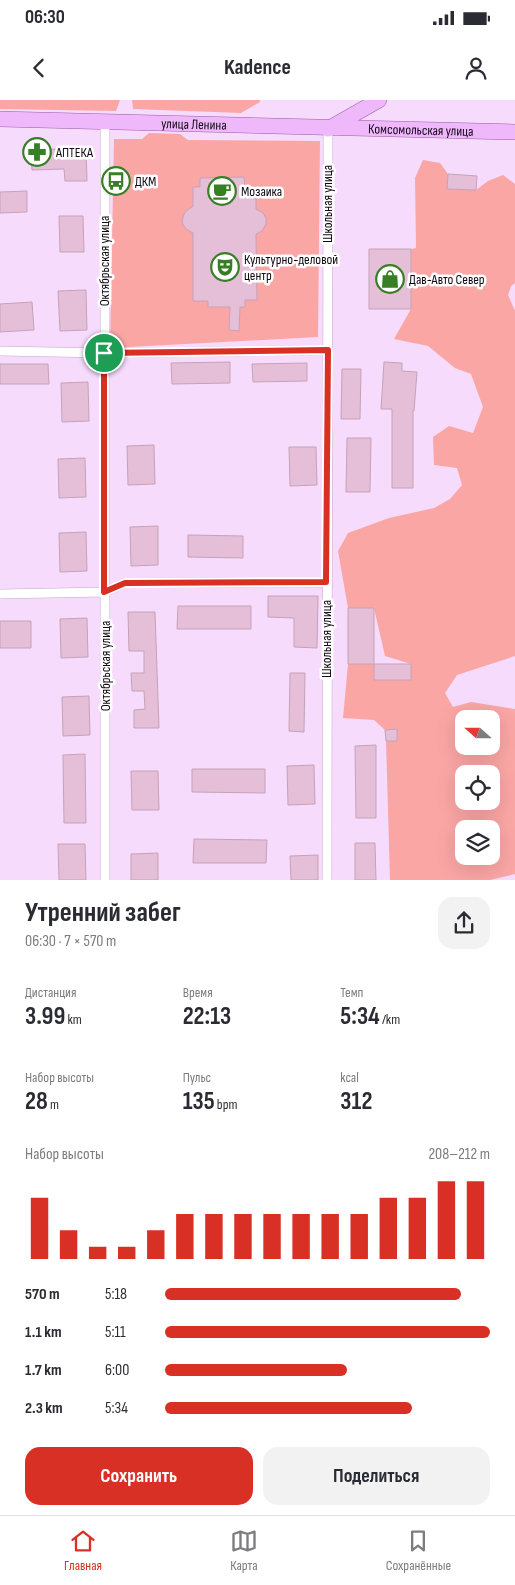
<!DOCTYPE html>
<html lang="ru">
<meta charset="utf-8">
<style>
:root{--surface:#fff;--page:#f2f2f3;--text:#2b2b33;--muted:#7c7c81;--line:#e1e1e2;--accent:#d93025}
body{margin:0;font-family:"Sofia Sans Condensed",sans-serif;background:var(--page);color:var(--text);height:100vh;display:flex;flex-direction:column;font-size:19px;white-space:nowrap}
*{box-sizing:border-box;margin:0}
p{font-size:16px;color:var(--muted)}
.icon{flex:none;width:28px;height:28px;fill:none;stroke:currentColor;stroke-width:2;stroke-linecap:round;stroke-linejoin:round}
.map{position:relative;height:780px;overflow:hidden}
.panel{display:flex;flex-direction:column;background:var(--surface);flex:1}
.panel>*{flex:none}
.needle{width:32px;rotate:291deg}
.fabs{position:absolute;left:455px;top:610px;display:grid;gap:10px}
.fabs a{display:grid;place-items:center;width:45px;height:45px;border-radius:10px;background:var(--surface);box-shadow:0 5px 20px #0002;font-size:25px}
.pin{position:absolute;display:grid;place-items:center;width:42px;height:42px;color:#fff;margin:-21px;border:2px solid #fff;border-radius:50%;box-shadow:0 1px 5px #0007}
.round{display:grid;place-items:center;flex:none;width:52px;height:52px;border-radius:15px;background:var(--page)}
.summary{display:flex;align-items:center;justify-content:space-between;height:85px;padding:0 25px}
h1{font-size:28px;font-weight:700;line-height:38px}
.stats{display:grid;grid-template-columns:repeat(3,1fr);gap:8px;height:85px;padding:5px 25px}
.stats div{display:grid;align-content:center}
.stats b{font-size:25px;font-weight:700}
.stats small{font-size:14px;font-weight:400}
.stats p{font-size:14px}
.chart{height:140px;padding:10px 25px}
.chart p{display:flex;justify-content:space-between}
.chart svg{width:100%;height:90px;margin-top:5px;stroke:var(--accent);stroke-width:6}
.primary-button{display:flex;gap:10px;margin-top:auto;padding:10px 25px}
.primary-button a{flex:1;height:58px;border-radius:15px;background:var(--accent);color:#fff;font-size:20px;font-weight:700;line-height:58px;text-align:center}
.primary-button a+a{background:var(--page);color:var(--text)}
ul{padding:0 25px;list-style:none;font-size:16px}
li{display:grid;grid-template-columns:80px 60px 1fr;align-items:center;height:38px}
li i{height:12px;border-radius:6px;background:var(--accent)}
.status{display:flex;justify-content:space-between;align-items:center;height:35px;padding:0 25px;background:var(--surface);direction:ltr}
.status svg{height:14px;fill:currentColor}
header{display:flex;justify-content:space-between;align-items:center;height:65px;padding:0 25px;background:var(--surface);font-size:22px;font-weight:700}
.dock{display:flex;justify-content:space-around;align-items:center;height:70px;border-top:1px solid var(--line);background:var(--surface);font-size:14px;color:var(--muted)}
.dock a{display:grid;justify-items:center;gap:2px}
.dock .selected{color:var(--accent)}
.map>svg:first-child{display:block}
.green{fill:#faa6a5;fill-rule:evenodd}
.building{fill:#e4bfd7;stroke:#c6a2b9}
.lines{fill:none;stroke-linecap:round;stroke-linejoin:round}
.minor-casing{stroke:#c2a9c8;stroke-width:10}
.primary-casing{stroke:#9a5ca8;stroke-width:16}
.minor{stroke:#fff;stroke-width:9}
.primary{stroke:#eeb8fb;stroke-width:15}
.route-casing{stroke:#fff;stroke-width:10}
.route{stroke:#d93025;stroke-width:6}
.labels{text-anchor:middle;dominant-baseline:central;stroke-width:5;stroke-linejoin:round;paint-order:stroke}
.street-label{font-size:14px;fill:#120914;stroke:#fff}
.poi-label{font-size:14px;fill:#120914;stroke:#fff;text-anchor:start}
</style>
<div class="status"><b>06:30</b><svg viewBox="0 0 49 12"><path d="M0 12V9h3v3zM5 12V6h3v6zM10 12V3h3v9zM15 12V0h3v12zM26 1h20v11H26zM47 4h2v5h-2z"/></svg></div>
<header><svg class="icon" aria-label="back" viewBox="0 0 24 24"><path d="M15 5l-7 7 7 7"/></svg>Kadence<svg class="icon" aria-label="person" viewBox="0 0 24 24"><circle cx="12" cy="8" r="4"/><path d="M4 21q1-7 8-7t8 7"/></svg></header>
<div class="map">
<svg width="515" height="780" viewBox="0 0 515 780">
<rect width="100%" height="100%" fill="#f6dbfc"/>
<path class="green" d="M0 0H120L116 11 0 9Z
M132 0H260V2L241 13 133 9Z
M149 33 180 34 188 40 320 41 318 237 110 248 114 39H142Z
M423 60 440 63 448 74V89L476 90 488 81 503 75 515 84V183L511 186 508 195 515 211V556L457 575 445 593 453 607 471 602 515 609V774L490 780H390L386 641H397V630H385L374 620 343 618 348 564H374L375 580H411V564L385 556 374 508H348L338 451 348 433 389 418 434 408 450 399 462 385 457 368 434 365 433 337 449 326 473 333 483 307 471 274 455 268 428 246 394 239 411 209V149L416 148 415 78ZM464 619H491V646H464ZM464 674H491V701H464ZM464 729H491V756H464Z"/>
<path class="building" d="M86 48 87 81H65L64 69 32 70 31 50Z
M448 74 477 76 476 90 447 89Z
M244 77 245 88H256V109L263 113 266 118V124L262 131 256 134 257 200H245V207H240L239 231 229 230 230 207H208V201H193V133L186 129 182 123 183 117 185 112 193 106V87H200V78Z
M27 91V112L0 113V92Z
M59 116H83L84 152H60Z
M369 149H411V209H369Z
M86 190 87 230 60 231 58 191Z
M32 202 34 230 0 232V204Z
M230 262V283L172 284 171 263Z
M384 262 402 263V271L417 272 414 311H413V388H392V309H381Z
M307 263V281L253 282 252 264Z
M0 264H48L49 284H0Z
M342 269H361L360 319H341Z
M88 282 89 321 62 322 61 283Z
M347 338H371L370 392H346Z
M154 345 155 384 128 385 127 346Z
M289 347H316L317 385 290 386Z
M85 358 86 397 59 398 58 359Z
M158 426V465L131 466 130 427Z
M86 432 87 471 60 472 59 433Z
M188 435 243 436V458L188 457Z
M268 496H318L317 548 294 547V518L268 517Z
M178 506H251V529H177Z
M348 508H374V564H348Z
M128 512H155L159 628H134V610L145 609 144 591H132L131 573H144V551H129Z
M87 518 88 557 61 558 60 519Z
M0 521H31V548H0Z
M374 564H411V580H374Z
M290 573H305L304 632 289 631Z
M89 596 90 635 63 636 62 597Z
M397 629V641H386L385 630Z
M376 645V718H356L355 646Z
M85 654 86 723H64L63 655Z
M314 665 315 704 288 705 287 666Z
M192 669H265V693L192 692Z
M131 671H158L159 710H132Z
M194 739 267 740 266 763H193Z
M355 743H375L376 780H355Z
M58 744H85L86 780H59Z
M158 753V780H131V754Z
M318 755V780H291L290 756Z"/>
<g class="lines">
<defs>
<path id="minor" d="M105 22V780
M0 251 104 253 328 250
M0 494 105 492 125 483 326 482
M327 780 328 29"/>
<g id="primary">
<path id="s1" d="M0 19 515 32"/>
<path d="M328 29 379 0"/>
</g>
</defs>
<use href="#minor" class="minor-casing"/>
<use href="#primary" class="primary-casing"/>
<use href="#minor" class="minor"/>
<use href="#primary" class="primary"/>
</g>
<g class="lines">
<defs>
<path id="route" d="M328 250 326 482 125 483 104 492V253Z"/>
</defs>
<use href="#route" class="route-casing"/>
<use href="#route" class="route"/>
</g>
<defs>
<symbol id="pharmacy-ring" viewBox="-11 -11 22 22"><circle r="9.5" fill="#fff" stroke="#377f25" stroke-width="1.5"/><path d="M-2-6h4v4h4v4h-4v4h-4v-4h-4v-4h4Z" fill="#377f25"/></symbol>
<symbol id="bus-ring" viewBox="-11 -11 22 22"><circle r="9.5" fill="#fff" stroke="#377f25" stroke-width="1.5"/><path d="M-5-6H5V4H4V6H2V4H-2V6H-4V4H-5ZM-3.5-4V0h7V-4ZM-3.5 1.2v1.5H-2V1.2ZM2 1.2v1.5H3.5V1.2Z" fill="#377f25"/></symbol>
<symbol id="cafe-ring" viewBox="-11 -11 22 22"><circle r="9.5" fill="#fff" stroke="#377f25" stroke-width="1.5"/><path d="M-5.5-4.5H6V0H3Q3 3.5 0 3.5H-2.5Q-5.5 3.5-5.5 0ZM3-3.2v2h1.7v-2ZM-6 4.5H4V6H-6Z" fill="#377f25"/></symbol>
<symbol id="theatre-ring" viewBox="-11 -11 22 22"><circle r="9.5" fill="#fff" stroke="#377f25" stroke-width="1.5"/><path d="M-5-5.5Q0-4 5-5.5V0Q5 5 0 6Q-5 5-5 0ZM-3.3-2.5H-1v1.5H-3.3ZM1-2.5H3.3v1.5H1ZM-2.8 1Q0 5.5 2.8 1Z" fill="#377f25"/></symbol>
<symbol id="shop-ring" viewBox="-11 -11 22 22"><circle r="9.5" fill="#fff" stroke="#377f25" stroke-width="1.5"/><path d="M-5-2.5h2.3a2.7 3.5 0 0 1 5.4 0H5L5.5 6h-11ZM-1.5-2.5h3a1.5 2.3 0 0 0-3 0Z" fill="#377f25"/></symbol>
</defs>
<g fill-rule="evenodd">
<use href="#pharmacy-ring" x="21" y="36" width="32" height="32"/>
<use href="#bus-ring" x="100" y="65" width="32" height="32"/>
<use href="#cafe-ring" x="206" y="75" width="32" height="32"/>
<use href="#theatre-ring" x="209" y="151" width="32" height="32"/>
<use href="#shop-ring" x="374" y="163" width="32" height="32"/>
</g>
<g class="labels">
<g class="street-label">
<text stroke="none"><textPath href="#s1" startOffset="194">улица Ленина</textPath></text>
<text stroke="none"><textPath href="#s1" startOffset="421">Комсомольская улица</textPath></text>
<text transform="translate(327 104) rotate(-90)">Школьная улица</text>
<text transform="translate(104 161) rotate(-90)">Октябрьская улица</text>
<text transform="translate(326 539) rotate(-90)">Школьная улица</text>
<text transform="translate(105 566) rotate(-90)">Октябрьская улица</text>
</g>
<g class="poi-label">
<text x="56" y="52">АПТЕКА</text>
<text x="135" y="81">ДКМ</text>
<text x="241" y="91">Мозаика</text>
<text x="244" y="159">Культурно-деловой<tspan x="244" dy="16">центр</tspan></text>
<text x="409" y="179">Дав-Авто Север</text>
</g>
</g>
</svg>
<div class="fabs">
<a><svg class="needle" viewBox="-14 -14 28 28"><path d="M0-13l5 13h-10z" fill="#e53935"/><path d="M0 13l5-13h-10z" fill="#7c7c81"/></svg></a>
<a><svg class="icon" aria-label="locate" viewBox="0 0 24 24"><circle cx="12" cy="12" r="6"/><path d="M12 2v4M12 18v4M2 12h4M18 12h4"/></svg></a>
<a><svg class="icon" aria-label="layers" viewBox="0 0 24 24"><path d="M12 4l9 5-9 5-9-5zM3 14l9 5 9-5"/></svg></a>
</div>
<div class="pin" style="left:104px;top:253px;background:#1e9e55"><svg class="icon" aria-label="arrive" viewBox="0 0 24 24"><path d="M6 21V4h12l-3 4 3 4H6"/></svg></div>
</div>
<section class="panel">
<div class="summary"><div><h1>Утренний забег</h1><p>06:30 · 7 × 570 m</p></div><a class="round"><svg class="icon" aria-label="share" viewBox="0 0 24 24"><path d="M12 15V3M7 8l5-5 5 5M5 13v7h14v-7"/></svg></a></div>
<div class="stats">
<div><p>Дистанция</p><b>3.99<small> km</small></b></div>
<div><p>Время</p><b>22:13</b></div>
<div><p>Темп</p><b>5:34<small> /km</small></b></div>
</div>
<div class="stats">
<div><p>Набор высоты</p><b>28<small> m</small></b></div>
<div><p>Пульс</p><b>135<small> bpm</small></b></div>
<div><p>kcal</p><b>312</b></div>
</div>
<div class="chart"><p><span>Набор высоты</span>208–212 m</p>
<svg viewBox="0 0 160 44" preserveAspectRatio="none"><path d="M5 44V14M15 44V30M25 44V38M35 44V38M45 44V30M55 44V22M65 44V22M75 44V22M85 44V22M95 44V22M105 44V22M115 44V22M125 44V14M135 44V14M145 44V6M155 44V6"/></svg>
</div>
<ul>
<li><b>570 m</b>5:18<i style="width:91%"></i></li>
<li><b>1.1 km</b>5:11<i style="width:100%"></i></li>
<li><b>1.7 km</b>6:00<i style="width:56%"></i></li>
<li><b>2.3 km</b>5:34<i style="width:76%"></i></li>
</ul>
<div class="primary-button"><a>Сохранить</a><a>Поделиться</a></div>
</section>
<nav class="dock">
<a class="selected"><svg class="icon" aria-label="home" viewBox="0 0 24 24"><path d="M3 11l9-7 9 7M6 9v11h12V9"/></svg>Главная</a>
<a><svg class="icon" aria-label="map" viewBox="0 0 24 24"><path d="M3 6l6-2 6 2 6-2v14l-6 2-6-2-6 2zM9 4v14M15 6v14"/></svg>Карта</a>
<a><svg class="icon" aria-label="saved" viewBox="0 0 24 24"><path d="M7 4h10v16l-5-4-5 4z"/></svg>Сохранённые</a>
</nav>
